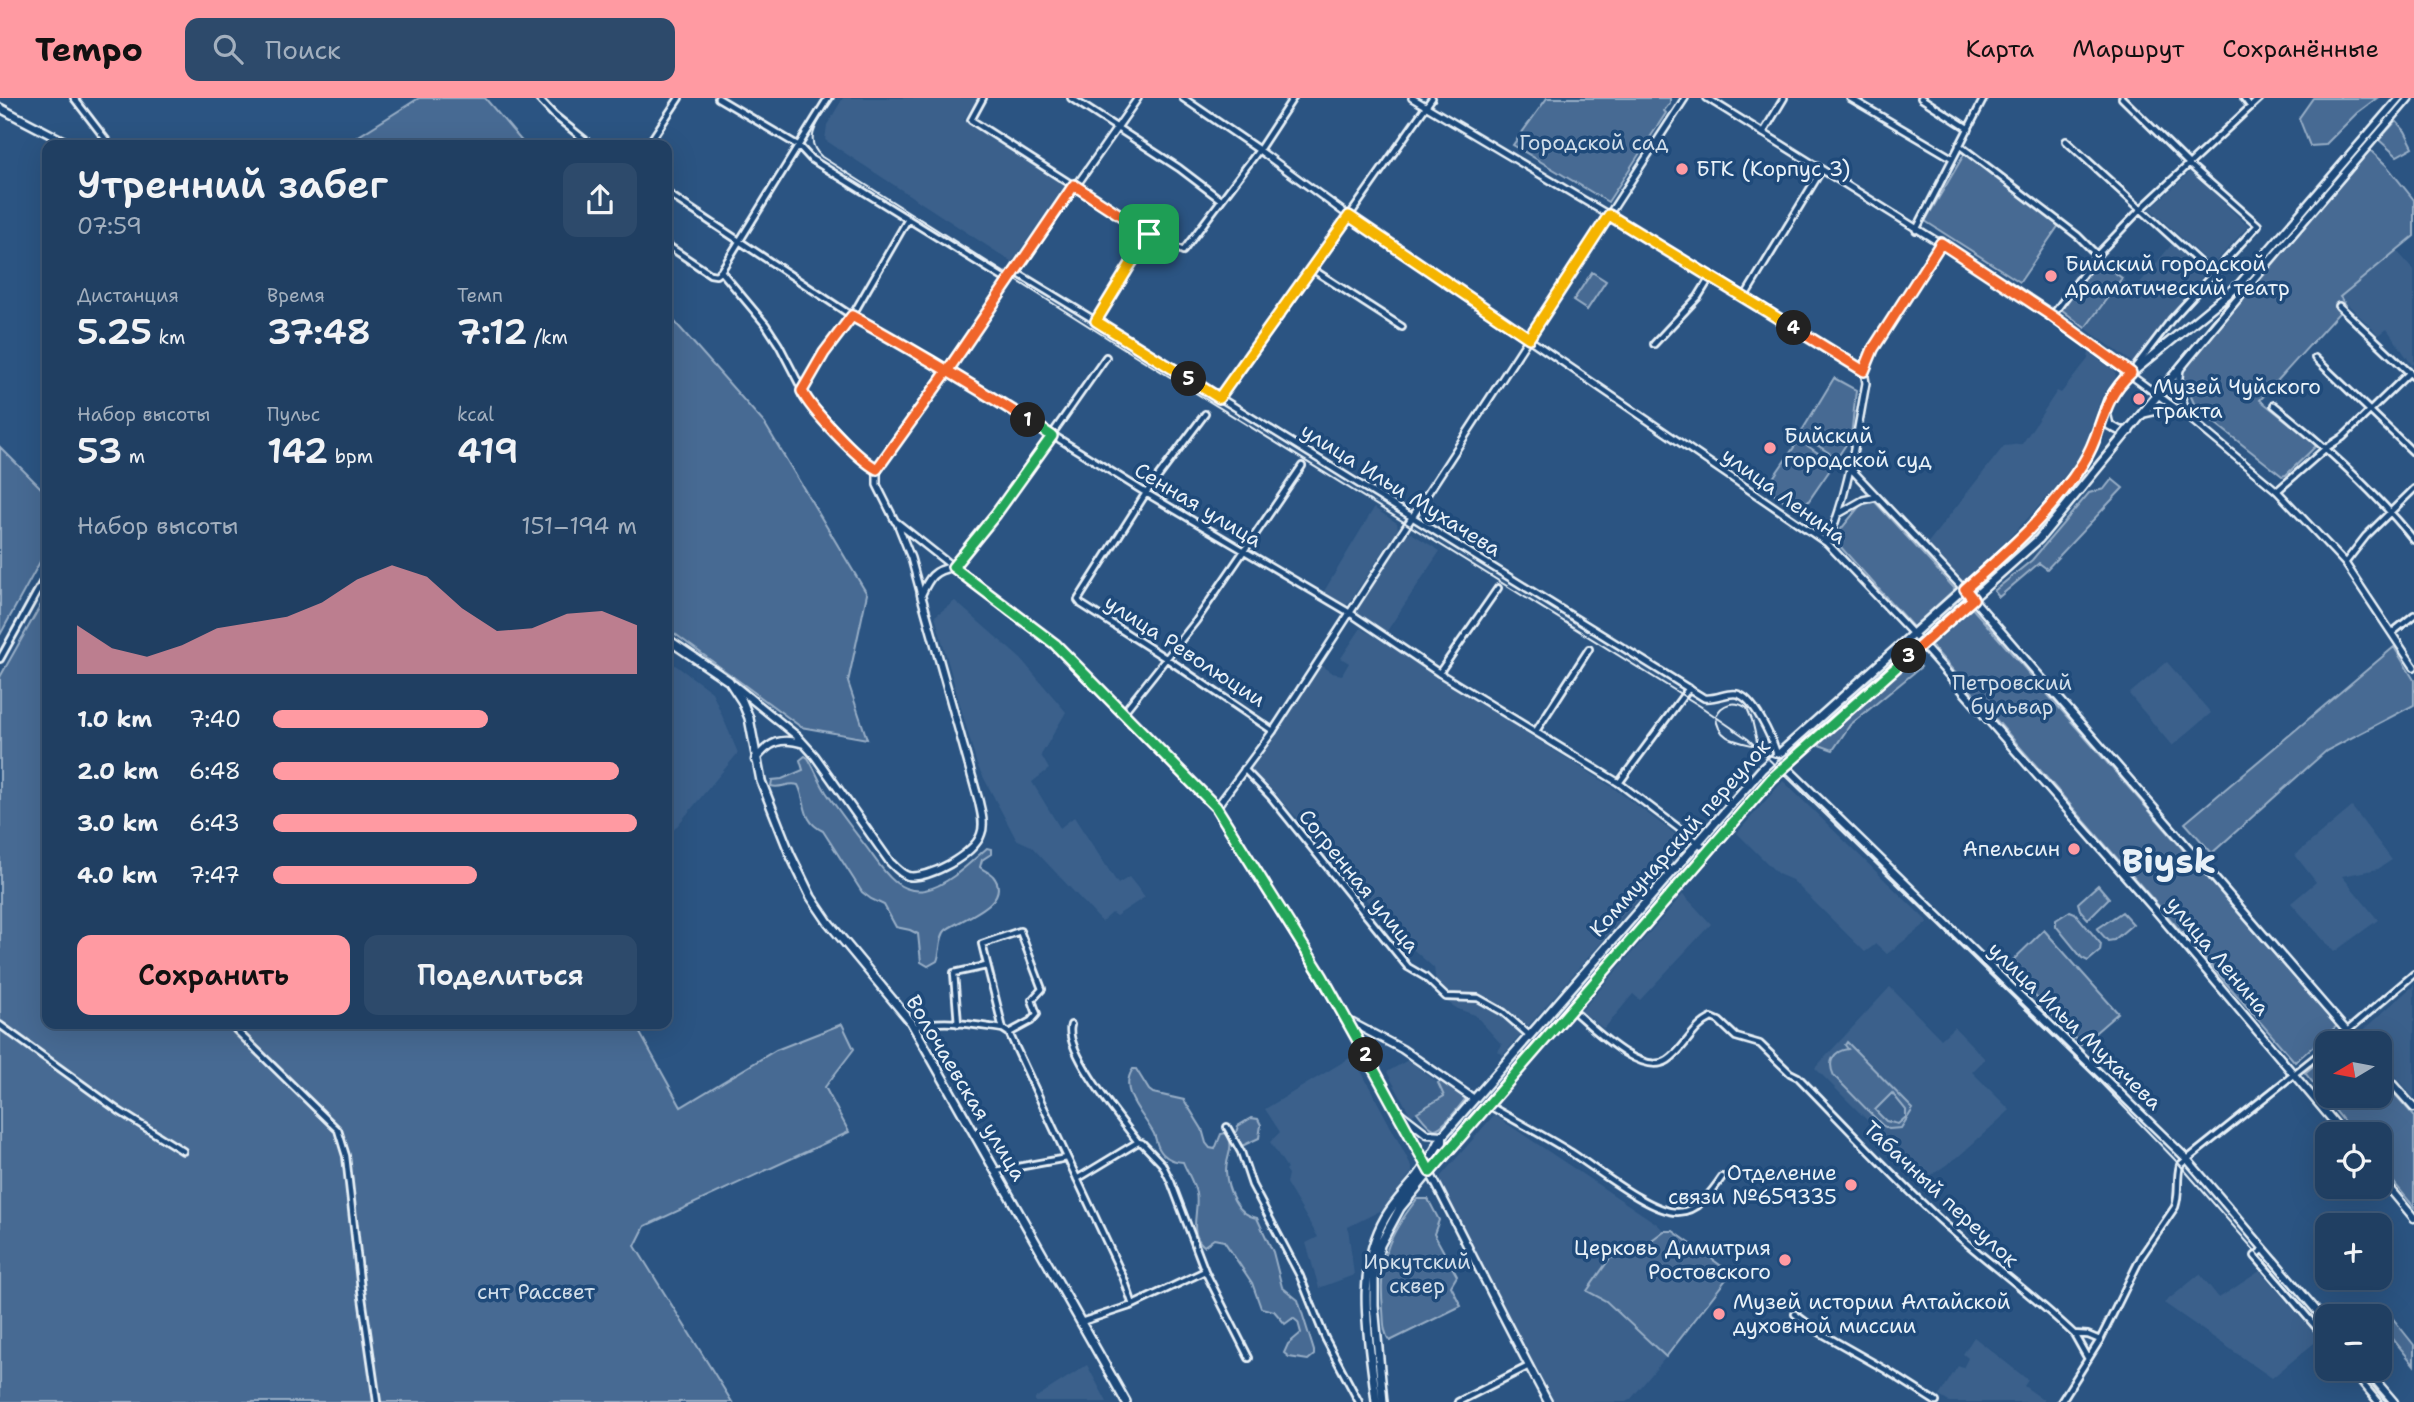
<!DOCTYPE html>
<html lang="ru">
<meta charset="utf-8">
<style>
:root{--surface:#203f62;--page:#2d4a6b;--text:#f1f3f6;--muted:#a2afbe;--line:#3d5877;--accent:#ff9aa2}
body{margin:0;font-family:"Shantell Sans",sans-serif;background:var(--page);color:var(--text);height:100vh;display:flex;flex-direction:column;font-size:26px;white-space:nowrap}
*{box-sizing:border-box;margin:0}
p{font-size:23px;color:var(--muted)}
.icon{flex:none;width:38px;height:38px;fill:none;stroke:currentColor;stroke-width:2;stroke-linecap:round;stroke-linejoin:round}
.map{position:relative;flex:1;overflow:hidden}
.side{position:absolute;left:42px;top:42px;width:630px;height:889px;display:flex;flex-direction:column;background:var(--surface);border-radius:14px;box-shadow:0 7px 28px #0002,0 0 0 2px var(--line)}
.side>*{flex:none}
.needle{width:46px;rotate:260deg}
.fabs{position:absolute;left:2315px;top:933px;display:grid;gap:14px}
.fabs a{display:grid;place-items:center;width:77px;height:77px;border-radius:14px;background:var(--surface);box-shadow:0 7px 28px #0002,0 0 0 2px var(--line);font-size:35px}
.pin{position:absolute;display:grid;place-items:center;width:60px;height:60px;color:#fff;margin:-30px;border-radius:14px;box-shadow:0 4px 10px #0006}
.km{position:absolute;width:35px;height:35px;margin:-18px;border-radius:50%;background:#222;color:#fff;font-size:19px;line-height:35px;text-align:center}
.round{display:grid;place-items:center;flex:none;width:74px;height:74px;border-radius:14px;background:var(--page)}
.head{display:flex;align-items:center;justify-content:space-between;height:119px;padding:0 35px}
h1{font-size:38px;font-weight:600;line-height:52px}
.figures{display:grid;grid-template-columns:repeat(3,1fr);gap:10px;height:119px;padding:7px 35px}
.figures div{display:grid;align-content:center}
.figures b{font-size:35px;font-weight:600}
.figures small{font-size:19px;font-weight:400}
.figures p{font-size:19px}
.chart{height:196px;padding:14px 35px}
.chart p{display:flex;justify-content:space-between}
.chart svg{width:100%;height:126px;margin-top:7px;fill:var(--accent);opacity:.7}
.action{display:flex;gap:14px;margin-top:auto;padding:14px 35px}
.action a{flex:1;height:80px;border-radius:14px;background:var(--accent);color:#111;font-size:28px;font-weight:600;line-height:80px;text-align:center}
.action a+a{background:var(--page);color:var(--text)}
ul{padding:0 35px;list-style:none;font-size:23px}
li{display:grid;grid-template-columns:112px 84px 1fr;align-items:center;height:52px}
li i{height:18px;border-radius:9px;background:var(--accent)}
header{display:flex;align-items:center;gap:42px;box-sizing:border-box;height:98px;padding:0 35px;background:var(--accent);color:#111}
header strong{font-size:33px}
nav{display:flex;gap:38px;margin-inline-start:auto;font-size:24px}
.search{width:490px;height:63px;background:var(--page);display:flex;align-items:center;gap:18px;box-sizing:border-box;padding:0 24px;border-radius:14px;color:var(--muted);font-size:26px}
.map>svg:first-child{display:block}
.built{fill:#3a608b}
.green{fill:#476b93;stroke:#98aec6;stroke-width:2;fill-rule:evenodd}
.lines{fill:none;stroke-linecap:round;stroke-linejoin:round}
.minor-casing{stroke:#e8f1f8;stroke-width:10}
.tertiary-casing{stroke:#e8f1f8;stroke-width:10}
.secondary-casing{stroke:#e8f1f8;stroke-width:11}
.primary-casing{stroke:#e8f1f8;stroke-width:12}
.minor{stroke:#1f4a7a;stroke-width:4.5}
.tertiary{stroke:#1f4a7a;stroke-width:5}
.secondary{stroke:#1f4a7a;stroke-width:6}
.primary{stroke:#1f4a7a;stroke-width:7}
.tram{stroke:#e8f1f8;stroke-width:2}
.split-1-casing{stroke:#fff;stroke-width:14}
.split-2-casing{stroke:#fff;stroke-width:14}
.split-3-casing{stroke:#fff;stroke-width:14}
.split-4-casing{stroke:#fff;stroke-width:14}
.split-5-casing{stroke:#fff;stroke-width:14}
.split-6-casing{stroke:#fff;stroke-width:14}
.split-1{stroke:#f0652b;stroke-width:9}
.split-2{stroke:#22a559;stroke-width:9}
.split-3{stroke:#22a559;stroke-width:9}
.split-4{stroke:#f0652b;stroke-width:9}
.split-5{stroke:#f5b400;stroke-width:9}
.split-6{stroke:#f5b400;stroke-width:9}
.poi-dot{fill:#ff9aa2;stroke:#1f4a7a;stroke-width:2.5}
.labels{text-anchor:middle;dominant-baseline:central;stroke-width:7;stroke-linejoin:round;paint-order:stroke}
.park-label{font-size:21px;fill:#d0dde9;stroke:#1f4a7a}
.poi-label{font-size:21px;fill:#e8f1f8;stroke:#1f4a7a;text-anchor:start}
.street-label{font-size:21px;fill:#e8f1f8;stroke:#1f4a7a}
.town-label{font-size:35px;font-weight:bold;fill:#e8f1f8;stroke:#1f4a7a}
</style>
<header>
<strong>Tempo</strong>
<div class="search"><svg class="icon" aria-label="search" viewBox="0 0 24 24"><circle cx="10" cy="10" r="6"/><path d="M15 15l6 6"/></svg>Поиск</div>
<nav><a>Карта</a><a>Маршрут</a><a>Сохранённые</a></nav>
</header>
<div class="map">
<svg width="2414" height="1304" viewBox="0 0 2414 1304">
<rect width="100%" height="100%" fill="#2b5482"/>
<filter id="ink" filterUnits="userSpaceOnUse"><feTurbulence type="fractalNoise" baseFrequency=".0143" numOctaves="2"/><feDisplacementMap in="SourceGraphic" scale="14" xChannelSelector="R" yChannelSelector="G"/><feConvolveMatrix kernelMatrix="1 2 1 2 8 2 1 2 1" color-interpolation-filters="sRGB"/></filter>
<g filter="url(#ink)">
<path class="built" d="M843 0H977L964 22 1067 84 1012 164 825 42 827 27Z
M2191 73 2248 128 2212 168 2150 111Z
M2172 146 2204 176 2132 264 2085 230 2122 180 2135 191Z
M2396 152 2414 172V266L2412 267 2387 231 2379 237 2340 199Z
M2089 254 2115 273 2116 280 2101 300 2086 353 2078 366 2016 433 1982 467 1965 482H1960L1927 446 2004 348 2022 346 2057 293 2061 295 2088 261Z
M1374 410 1397 425 1398 431 1348 506 1343 508 1323 495Z
M1411 435 1440 453 1385 536 1356 517 1355 512 1406 437Z
M955 503 1021 561 1066 614 1041 657 1049 671 1032 684 1060 730 1074 719 1118 786 1129 779 1145 799 1116 818 1112 815 1102 824 1031 748 1016 741 977 667 935 518Z
M1361 530 1612 689 1679 739 1680 746 1674 761 1503 957 1498 953 1502 947 1475 917 1458 911 1430 893 1436 884 1434 870 1388 829 1342 771 1273 693 1252 673 1251 669 1320 567 1332 575 1342 577 1349 565 1341 560Z
M667 561 712 594 738 655 667 740Z
M2167 564 2211 615 2172 648 2129 596Z
M1783 683 1928 824 1887 856 1876 846 1865 854 1792 782 1778 776 1737 735Z
M2352 709 2392 762 2378 771 2342 778 2378 822 2334 854 2291 805 2316 784 2295 757Z
M1683 796 1711 826 1640 902 1633 896 1604 931 1581 913Z
M2414 887V1000L2380 961V945H2366L2358 936Z
M1890 889 1941 941 1954 929 1960 935 1985 961 1972 974 2010 1012 1959 1058 1926 1081 1815 970Z
M1353 958 1412 1069V1074L1382 1112 1348 1129 1354 1177 1319 1190 1306 1145 1318 1139 1286 1085 1288 1076 1285 1072 1287 1070 1270 1044 1280 1034 1265 1011Z
M1408 962 1438 985 1445 997 1411 1018 1387 974Z
M1494 1017 1657 1126 1664 1133 1630 1158 1610 1160 1587 1192 1606 1203 1666 1259 1631 1301 1626 1304H1554L1524 1251 1441 1083V1078Z
M2260 1173 2319 1241 2272 1280 2164 1205 2200 1176 2219 1200Z
M1974 1239 2028 1282 2024 1288 2044 1302 2043 1304H1949L1939 1298 1958 1268 1963 1270 1968 1260 1963 1256Z
M1087 1267 1107 1304H1035V1300Z"/>
<path class="green" d="M419 0H485L525 47H350L354 41Z
M1547 0H1670V5L1664 13 1666 15 1608 104 1513 47Z
M2313 0H2377L2357 15 2325 47 2310 48 2299 20Z
M2396 23 2405 33 2413 49 2397 58 2379 42Z
M2370 52 2386 67 2414 102V138L2340 199 2346 207 2260 302 2317 347 2286 377 2282 378 2196 310 2182 278 2183 272Z
M1965 55 2059 127 2020 184 1925 123Z
M2097 162 2122 180 2085 230 2061 211Z
M1592 174 1606 183 1587 212 1573 203Z
M667 215 765 326 867 496 848 584 867 641 801 629 667 530Z
M1834 280 1856 292 1851 339 1837 360 1800 336Z
M1799 342 1834 366 1801 414 1766 390Z
M0 349 47 396V451L0 537Z
M2112 381 2123 390 2047 471 2039 465 1999 499 1994 493 2032 462 2089 395 2104 391Z
M1868 402 1875 404 1955 491 1913 529 1838 446 1837 436 1862 405Z
M47 496V926H635L681 1009 776 952 842 926 854 951 825 989 849 1034 645 1128 635 1148 732 1304H0V579Z
M1972 510 2337 928 2295 964 1930 546Z
M2394 549 2414 582V607L2326 653 2212 755 2185 725Z
M1913 560 1921 569 1850 627 1833 652 1819 647 1828 634Z
M805 658 808 660C815 671 819 683 826 694 838 712 851 729 864 746 880 766 894 797 925 792 947 788 971 764 987 750L991 751V756L982 762 980 769C984 773 990 774 993 778 1015 805 958 822 946 832 939 838 941 855 937 863L928 868 921 864 918 836 910 832 896 829 884 807 871 801 862 794 823 733C801 723 807 704 798 687 788 684 781 691 771 688L772 682 782 681 803 672 800 662Z
M1696 751 1700 754 1456 1036 1452 1033Z
M2098 787 2109 800 2088 821 2080 812 2078 805Z
M2070 813 2075 815 2101 846 2100 853 2088 863 2082 860 2056 828V822Z
M2122 814 2133 826 2114 842 2108 843 2097 831Z
M2044 832 2118 915 2081 947 2007 868Z
M1847 944 1913 1011 1901 1030 1889 1031 1882 1027 1834 978C1827 964 1833 953 1848 951L1845 947ZM1892 995 1906 1012V1019L1898 1026 1886 1023 1875 1012Z
M2327 956 2328 998H2380V979L2414 1018V1109L2380 1068V1036H2354L2305 975Z
M1133 971H1136L1149 992 1153 995 1184 1002 1202 1031 1206 1045 1210 1050 1215 1051 1221 1036 1226 1035C1236 1048 1226 1058 1226 1073 1227 1092 1237 1117 1257 1120L1273 1154 1282 1189 1298 1202 1314 1253V1257L1308 1262 1289 1259 1284 1255 1288 1246 1301 1235 1298 1224 1293 1220 1285 1226 1274 1213 1261 1210 1252 1185 1224 1143 1214 1141 1204 1148C1187 1135 1200 1112 1196 1095 1194 1085 1187 1074 1183 1064 1174 1063 1169 1062 1163 1056 1156 1049 1157 1043 1154 1036 1145 1018 1117 993 1133 971Z
M1442 983 1467 999C1461 1006 1443 1032 1434 1031 1428 1029 1421 1019 1417 1014L1444 998 1438 985Z
M1251 1020 1258 1021 1261 1027 1259 1040 1242 1048 1235 1038 1238 1028Z
M1417 1101H1428L1439 1122 1434 1136 1457 1178 1451 1188 1461 1208 1390 1243C1383 1235 1384 1223 1383 1212 1378 1163 1387 1139 1417 1101Z
M1664 1133H1673L1731 1175 1666 1259 1606 1203 1587 1193 1610 1160 1630 1158Z
M2383 1208 2414 1247V1267L2380 1225V1218L2372 1216Z"/>
<g class="lines">
<defs>
<path id="minor" d="M74 0 110 47
M538 0 554 17 591 47
M718 0 799 48 811 61 1008 183
M983 0 971 22 1149 136 1183 153 1259 52 1293 0
M1071 0 1179 70 1221 102
M1850 0 1952 60
M1921 0 1969 31
M2122 0 2190 67 2258 127 2171 222 2136 268
M2244 0 2250 8
M1763 35 1784 0
M2066 43 2212 176
M648 47 679 0
M1959 47 2078 138 2097 157
M667 95 852 218 932 262 1146 395 1350 515
M1916 132 1984 0
M667 147 710 176 716 177 721 173 766 227 779 247 808 303 863 362 877 371
M1312 171 1402 229
M721 173 828 0
M1014 173 1096 223 1149 136
M1745 198 1821 73
M2339 208 2414 279
M2052 218 2097 157 2141 111 2260 0
M1654 246 1698 199 1711 178
M2315 260 2414 355
M1864 273 1873 251 1941 145
M802 292 824 255 852 218 908 121
M1219 300 1277 221 1432 0
M2274 307C2324 348 2373 391 2414 442
M1205 316 1146 395 1078 502 1081 506 1167 561 1273 633
M2277 393 2326 350 2343 339 2410 274
M2345 465 2366 438 2414 391
M953 469 996 416 1106 259
M2393 534 2414 517
M0 561 47 476
M1439 575 1498 490
M1123 615 1196 523 1302 368
M1536 633 1589 551
M1244 671 1271 699 1408 869 1425 879 1446 899 1478 900 1503 914 1529 937
M1619 685 1689 590
M1571 911C1591 927 1640 980 1668 962 1685 951 1693 928 1712 920L1719 923 1736 939 1760 946 1790 975 1798 979C1845 1027 1890 1076 1939 1121 1983 1161 2031 1195 2074 1236
M235 926 236 932 338 1032 346 1058 361 1192 377 1304
M958 926 954 875 986 868
M0 927 119 1013 183 1053
M1071 927C1063 952 1122 1023 1138 1044
M914 929C942 920 974 927 1003 931L1009 935 1124 1181 1133 1207
M1003 931 982 846 1020 833 1042 891 1032 902 1037 916 1031 923 1009 935
M2333 945 2414 876
M1488 1007C1514 1022 1541 1036 1567 1052 1592 1067 1650 1115 1678 1114 1697 1114 1712 1094 1722 1079
M1227 1029 1241 1054 1252 1087 1300 1178 1325 1240 1359 1304
M996 1073 1067 1060
M1077 1081 1138 1044 1142 1045 1162 1066 1171 1084 1205 1173 1249 1260
M2264 1151 2255 1158 2328 1243
M1795 1216 1819 1234 1886 1272 1936 1304
M1081 1224 1133 1207 1205 1173
M2088 1261 2074 1236 2088 1237 2100 1242
M2350 1270 2378 1304
M1458 1304 1529 1268
M2061 1304 2100 1242 2141 1159 2175 1109C2180 1095 2176 1081 2180 1067L2328 949"/>
<path id="tertiary" d="M1183 0 1259 52 1349 118 1827 445 1913 536
M1412 0 1745 198 1864 273 1866 285C1856 339 1849 394 1827 445
M1707 0 2004 185 2188 319 2277 393 2345 465 2414 569
M1096 223 1704 600C1716 602 1726 594 1737 596 1754 599 1772 641 1777 656
M2180 271 2178 287 2188 319
M2144 316 2166 311 2179 314
M1851 371 1973 501
M1840 415 1863 402 1877 399
M897 425 911 460 921 497
M953 469 895 423 877 387V371L1138 0
M1350 515 1439 575 1619 685 1709 753
M1216 710 1273 633 1685 0"/>
<path id="secondary" d="M1973 501 2357 945
M1913 536 2157 814 2344 1036
M734 587 797 638 815 658 890 764C895 769 901 776 908 778 928 782 975 756 981 736 985 726 981 714 979 704L921 497C929 480 933 472 953 469L1054 546 1216 710 1227 727C1297 838 1366 950 1426 1067 1467 1146 1506 1226 1548 1304
M755 662C770 643 781 639 804 646
M1785 668 2187 1061 2328 1226
M1345 921 1402 951 1474 1001
M2380 972 2414 1010
M1401 1016 1427 1036 1443 1037V1047L1446 1049 1453 1046
M2380 1079 2414 1120
M2365 1270 2394 1304"/>
<path id="primary" d="M0 10 71 47
M2105 310 2109 327 2120 333H2129
M667 541 729 583 742 603 749 620 761 683 790 756 811 799 828 824 911 924 1126 1304
M1376 1304C1370 1244 1353 1176 1385 1120 1394 1104 1407 1092 1418 1078 1428 1065 1436 1051 1443 1037L1762 671 2029 432 2082 368 2092 349 2108 302 2123 282 2240 186 2400 0
M1383 1304 1374 1207V1177L1380 1147 1400 1110 1456 1042 1772 680 2039 441 2245 191 2408 0"/>
</defs>
<use href="#minor" class="minor-casing"/>
<use href="#tertiary" class="tertiary-casing"/>
<use href="#secondary" class="secondary-casing"/>
<use href="#primary" class="primary-casing"/>
<use href="#minor" class="minor"/>
<use href="#tertiary" class="tertiary"/>
<use href="#secondary" class="secondary"/>
<use href="#primary" class="primary"/>
<path class="tram" d="M834 0C822 20 800 40 822 59L1117 246 1700 608 1748 641 2095 979 2180 1067 2328 1237
M1752 647C1734 643 1717 640 1716 618 1722 605 1735 602 1747 610L1752 622 1758 648
M1765 656 1778 660 1789 656 2035 437 2181 261 2404 0
M2358 1270 2386 1304"/>
</g>
</g>
<g class="lines" filter="url(#ink)">
<defs>
<path id="split-1" d="M1028 322C970 286 912 251 852 218L824 255 802 293C811 312 858 361 877 371L948 272 1074 87 1149 136"/>
<path id="split-2" d="M1028 322 1052 338 996 416 953 469 1055 546 1216 709 1322 878 1366 957"/>
<path id="split-3" d="M1366 957 1430 1074 1772 680 1909 558"/>
<path id="split-4" d="M1794 230 1864 273 1873 251 1941 145 2052 218 2131 275C2099 304 2104 333 2083 365 2052 414 2008 453 1965 491L1973 501 1909 558"/>
<path id="split-5" d="M1189 281 1219 300 1349 118 1529 240 1609 117 1794 230"/>
<path id="split-6" d="M1149 136 1096 223 1189 281"/>
</defs>
<use href="#split-1" class="split-1-casing"/>
<use href="#split-2" class="split-2-casing"/>
<use href="#split-3" class="split-3-casing"/>
<use href="#split-4" class="split-4-casing"/>
<use href="#split-5" class="split-5-casing"/>
<use href="#split-6" class="split-6-casing"/>
<use href="#split-1" class="split-1"/>
<use href="#split-2" class="split-2"/>
<use href="#split-3" class="split-3"/>
<use href="#split-4" class="split-4"/>
<use href="#split-5" class="split-5"/>
<use href="#split-6" class="split-6"/>
</g>
<g class="poi-dot">
<circle cx="1682" cy="71" r="7"/>
<circle cx="2051" cy="178" r="7"/>
<circle cx="2139" cy="301" r="7"/>
<circle cx="1770" cy="350" r="7"/>
<circle cx="2074" cy="751" r="7"/>
<circle cx="1851" cy="1087" r="7"/>
<circle cx="1785" cy="1162" r="7"/>
<circle cx="1719" cy="1216" r="7"/>
</g>
<g class="labels">
<g class="park-label">
<text x="1594" y="45">Городской сад</text>
<text x="2012" y="585">Петровский<tspan x="2012" dy="24">бульвар</tspan></text>
<text x="1417" y="1164">Иркутский<tspan x="1417" dy="24">сквер</tspan></text>
<text x="536" y="1194">снт Рассвет</text>
</g>
<g class="poi-label">
<text x="1696" y="71">БГК (Корпус 3)</text>
<text x="2065" y="166">Бийский городской<tspan x="2065" dy="24">драматический театр</tspan></text>
<text x="2153" y="289">Музей Чуйского<tspan x="2153" dy="24">тракта</tspan></text>
<text x="1784" y="338">Бийский<tspan x="1784" dy="24">городской суд</tspan></text>
<text x="2060" y="751" text-anchor="end">Апельсин</text>
<text x="1837" y="1075" text-anchor="end">Отделение<tspan x="1837" dy="24">связи №659335</tspan></text>
<text x="1771" y="1150" text-anchor="end">Церковь Димитрия<tspan x="1771" dy="24">Ростовского</tspan></text>
<text x="1733" y="1204">Музей истории Алтайской<tspan x="1733" dy="24">духовной миссии</tspan></text>
</g>
<g class="street-label">
<text transform="translate(1401 392) rotate(32)">улица Ильи Мухачева</text>
<text transform="translate(1784 398) rotate(36)">улица Ленина</text>
<text transform="translate(1198 407) rotate(31)">Сенная улица</text>
<text transform="translate(1185 553) rotate(33)">улица Революции</text>
<text transform="translate(1680 740) rotate(-48)">Коммунарский переулок</text>
<text transform="translate(1359 783) rotate(51)">Согренная улица</text>
<text transform="translate(2218 858) rotate(50)">улица Ленина</text>
<text transform="translate(2075 928) rotate(44)">улица Ильи Мухачева</text>
<text transform="translate(966 990) rotate(59)">Волочаевская улица</text>
<text transform="translate(1941 1096) rotate(43)">Табачный переулок</text>
</g>
<g class="town-label">
<text x="2169" y="762">Biysk</text>
</g>
</g>
</svg>
<div class="fabs">
<a><svg class="needle" viewBox="-14 -14 28 28"><path d="M0-13l5 13h-10z" fill="#e53935"/><path d="M0 13l5-13h-10z" fill="#a2afbe"/></svg></a>
<a><svg class="icon" aria-label="locate" viewBox="0 0 24 24"><circle cx="12" cy="12" r="6"/><path d="M12 2v4M12 18v4M2 12h4M18 12h4"/></svg></a>
<a>+</a>
<a>−</a>
</div>
<div class="pin" style="left:1149px;top:136px;background:#1e9e55"><svg class="icon" aria-label="arrive" viewBox="0 0 24 24"><path d="M6 21V4h12l-3 4 3 4H6"/></svg></div>
<b class="km" style="left:1028px;top:322px">1</b>
<b class="km" style="left:1366px;top:957px">2</b>
<b class="km" style="left:1909px;top:558px">3</b>
<b class="km" style="left:1794px;top:230px">4</b>
<b class="km" style="left:1189px;top:281px">5</b>
<section class="side">
<div class="head"><div><h1>Утренний забег</h1><p>07:59</p></div><a class="round"><svg class="icon" aria-label="share" viewBox="0 0 24 24"><path d="M12 15V3M7 8l5-5 5 5M5 13v7h14v-7"/></svg></a></div>
<div class="figures">
<div><p>Дистанция</p><b>5.25<small> km</small></b></div>
<div><p>Время</p><b>37:48</b></div>
<div><p>Темп</p><b>7:12<small> /km</small></b></div>
</div>
<div class="figures">
<div><p>Набор высоты</p><b>53<small> m</small></b></div>
<div><p>Пульс</p><b>142<small> bpm</small></b></div>
<div><p>kcal</p><b>419</b></div>
</div>
<div class="chart"><p><span>Набор высоты</span>151–194 m</p>
<svg viewBox="0 0 160 44" preserveAspectRatio="none"><path d="M0 44V27L10 35L20 38L30 34L40 28L50 26L60 24L70 19L80 11L90 6L100 10L110 21L120 29L130 28L140 23L150 22L160 27V44z"/></svg>
</div>
<ul>
<li><b>1.0 km</b>7:40<i style="width:59%"></i></li>
<li><b>2.0 km</b>6:48<i style="width:95%"></i></li>
<li><b>3.0 km</b>6:43<i style="width:100%"></i></li>
<li><b>4.0 km</b>7:47<i style="width:56%"></i></li>
</ul>
<div class="action"><a>Сохранить</a><a>Поделиться</a></div>
</section>
</div>
